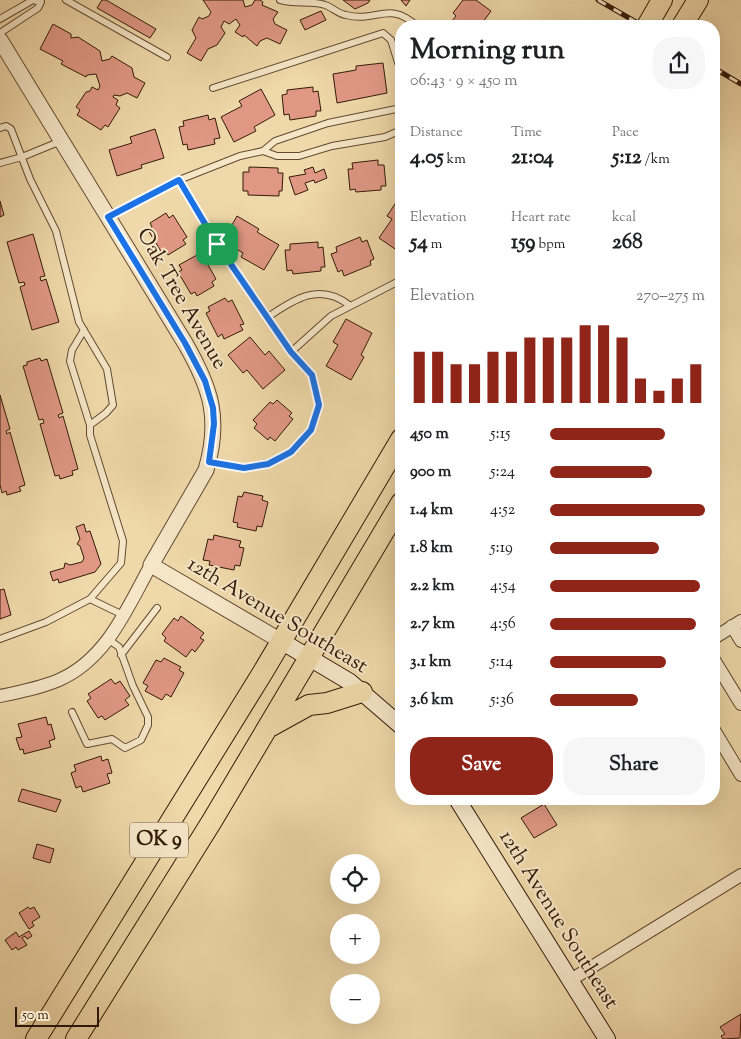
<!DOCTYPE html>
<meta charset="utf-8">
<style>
:root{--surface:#fff;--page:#f6f6f6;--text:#202124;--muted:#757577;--accent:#8f2418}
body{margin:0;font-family:"Sorts Mill Goudy",serif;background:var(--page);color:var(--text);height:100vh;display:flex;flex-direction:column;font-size:19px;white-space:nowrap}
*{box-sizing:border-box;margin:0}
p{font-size:16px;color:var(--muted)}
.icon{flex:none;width:28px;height:28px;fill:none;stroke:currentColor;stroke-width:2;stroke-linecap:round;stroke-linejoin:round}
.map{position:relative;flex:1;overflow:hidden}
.side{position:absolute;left:395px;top:20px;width:325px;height:785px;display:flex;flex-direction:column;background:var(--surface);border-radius:20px;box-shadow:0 5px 20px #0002}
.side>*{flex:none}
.controls{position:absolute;left:330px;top:854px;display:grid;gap:10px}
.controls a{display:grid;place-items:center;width:50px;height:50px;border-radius:50%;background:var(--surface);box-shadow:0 5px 20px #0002;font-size:25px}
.scale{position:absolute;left:15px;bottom:12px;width:84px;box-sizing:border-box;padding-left:5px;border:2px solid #341a08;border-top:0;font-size:14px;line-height:18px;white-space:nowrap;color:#341a08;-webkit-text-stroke:4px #f5e6c7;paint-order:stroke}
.pin{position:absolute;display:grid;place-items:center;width:42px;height:42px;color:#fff;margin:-21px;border-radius:10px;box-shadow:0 2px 8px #0006}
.round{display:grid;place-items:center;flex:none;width:52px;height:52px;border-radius:20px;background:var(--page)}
.overview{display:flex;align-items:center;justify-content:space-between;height:85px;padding:0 15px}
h1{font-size:28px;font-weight:700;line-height:38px}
.stats{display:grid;grid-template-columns:repeat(3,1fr);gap:8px;height:85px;padding:5px 15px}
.stats div{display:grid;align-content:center}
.stats b{font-size:21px;font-weight:700}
.stats small{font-size:14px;font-weight:400}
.stats p{font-size:14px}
.chart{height:140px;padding:10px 15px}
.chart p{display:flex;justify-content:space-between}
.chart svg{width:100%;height:90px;margin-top:5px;stroke:var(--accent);stroke-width:6}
.primary-button{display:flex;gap:10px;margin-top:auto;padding:10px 15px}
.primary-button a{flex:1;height:58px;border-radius:20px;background:var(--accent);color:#fff;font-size:20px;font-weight:700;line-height:58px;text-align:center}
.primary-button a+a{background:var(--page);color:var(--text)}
ul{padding:0 15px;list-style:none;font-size:16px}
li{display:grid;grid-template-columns:80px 60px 1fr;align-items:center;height:38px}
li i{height:12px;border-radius:6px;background:var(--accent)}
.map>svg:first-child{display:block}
.building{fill:#e09885;stroke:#341a08}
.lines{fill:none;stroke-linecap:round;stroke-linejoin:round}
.service-casing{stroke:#634a30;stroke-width:8}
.minor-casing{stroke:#634a30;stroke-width:14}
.tertiary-casing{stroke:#634a30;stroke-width:17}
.secondary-casing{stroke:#341a08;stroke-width:18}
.trunk-casing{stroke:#341a08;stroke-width:22}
.service{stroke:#f5e6c7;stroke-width:6}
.minor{stroke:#f5e6c7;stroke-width:12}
.tertiary{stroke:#f5e6c7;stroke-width:15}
.secondary{stroke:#f5e6c7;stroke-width:16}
.trunk{stroke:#efd8a9;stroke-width:20}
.rail-casing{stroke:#341a08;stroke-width:5}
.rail{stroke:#f5e6c7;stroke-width:3;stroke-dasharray:9;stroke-linecap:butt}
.route-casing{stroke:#fff;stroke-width:10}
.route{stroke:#1a73e8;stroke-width:6}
.labels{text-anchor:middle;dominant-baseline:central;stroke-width:4;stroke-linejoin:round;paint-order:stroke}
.shield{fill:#f5e6c7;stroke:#6e5741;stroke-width:1}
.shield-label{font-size:20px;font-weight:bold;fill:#341a08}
.street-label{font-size:21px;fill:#341a08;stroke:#f5e6c7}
</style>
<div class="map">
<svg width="741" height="1039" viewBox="0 0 741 1039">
<rect width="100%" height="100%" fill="#efd8a9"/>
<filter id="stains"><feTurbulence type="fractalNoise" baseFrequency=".004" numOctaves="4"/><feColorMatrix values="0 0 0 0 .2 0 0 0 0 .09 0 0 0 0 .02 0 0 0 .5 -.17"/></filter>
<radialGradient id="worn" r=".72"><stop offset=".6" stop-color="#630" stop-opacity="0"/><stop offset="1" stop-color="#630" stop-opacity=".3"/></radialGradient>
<path class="building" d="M102 0H106L156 29 150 38 97 8Z
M203 0H243L245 7 252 5 255 0H260L263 2 262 5 278 12 273 19 275 24 287 30 280 44 267 38 260 41 257 46 244 35 243 37 235 32 240 25 236 19 229 24 224 21 221 27 225 33 217 45 208 49 201 61 187 53 196 38 192 30 199 17 202 19 209 16 211 12Z
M343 0H370L368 3 355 9Z
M401 0H410L406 6Z
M463 0H476L491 11 480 26H448L456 16 453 13Z
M321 11 326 20 305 30 300 20Z
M53 24 71 34V38L78 37 100 51 102 61 110 59 112 56 132 68 134 77 145 83 137 98 127 93 120 96 114 95 113 97 118 100 116 105 120 108 108 127 105 125 101 130 77 115 80 110 76 107 86 92 90 91 92 87 98 90 100 86 96 74 87 75 86 77 61 64 63 61 40 49Z
M383 63 387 93 337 103 333 74 356 70V66Z
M313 87V92L318 91 321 111H316V116L290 120 289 114 284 115 282 95 287 94V90Z
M261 89 275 115 254 127 256 131 234 142 221 117 242 106 239 101Z
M208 115 209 120 215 118 220 138 214 139 215 144 188 150 187 144 183 145 179 127 184 126 183 121Z
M155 129 164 158 141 165 142 168 117 176 109 150 132 143 130 137Z
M378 160V165H384L386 186H381V190L356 192 355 189 350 190 348 169H353L352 163Z
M249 167 278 168V173H283L282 191H279V196L248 195V191H243V172H249Z
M313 167 315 173 324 169 327 178 315 183 314 180 305 183 308 190 295 195 289 177 306 174 304 170Z
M401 195V253L379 238 392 219 387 216Z
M0 201 4 215 0 217Z
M166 213 169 218 173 215 187 237 183 240 186 244 168 255 166 251 162 253 148 230 152 227 150 223Z
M237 216 259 229 257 232 279 245 264 270 241 257 243 253 223 241Z
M33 234 45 276 40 277 41 281 46 279 59 322 32 330 20 287 25 285 24 282 19 283 7 242Z
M360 237 362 242 367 240 374 259 370 261 371 265 344 276 342 270 338 272 331 254 337 252 336 247Z
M318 242V248L323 247 325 267H321V271L293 274 292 270 287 271 285 250H290V244Z
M197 255 199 259 203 256 216 279 212 282 214 286 197 296 195 292 191 294 178 272 182 270 179 265Z
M225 298 228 302 232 300 244 324 240 325 243 330 224 339 222 334 218 337 206 313 210 311 208 307Z
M346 319 372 333 361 355 364 357 351 380 326 366 338 345 333 342Z
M250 337 265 355 269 351 285 370 263 389 247 370 243 373 228 355Z
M40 358 41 361 47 359 63 413 58 415 59 418 63 416 78 469 72 471 73 475 60 479 59 475 55 476 40 424 44 423 43 419 39 420 23 366 27 365V362Z
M0 395 10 429 6 431 7 434 10 432 25 485 19 487 21 491 7 495 6 491 2 493 0 485Z
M277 400 292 413 289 416 293 419 275 441 270 437 268 440 254 428 257 424 253 420 270 402 273 404Z
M244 492 263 496 262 500 268 502 262 527 257 526 256 531 237 527 238 523 233 522 238 496 242 497Z
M84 524 86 532 90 531 101 564 95 572 59 583 58 579 53 581 50 572 64 568 65 563 70 565 82 562 84 558 80 546 77 544 80 539 76 527Z
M214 535 241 541 239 547 244 548 240 566 235 565 234 570 209 565 210 561 203 560 208 539 213 540Z
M4 589 11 615 0 619V590Z
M181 616 204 633 200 638 204 640 195 652 192 649 186 657 164 641 166 638 162 634 174 618 178 621Z
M164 658 181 667 179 670 184 673 171 697 166 694 162 700 145 691 148 686 143 683 156 660 161 662Z
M111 679 115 684 120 681 130 696 125 700 129 705 105 720 102 716 98 718 87 701 91 698 88 694Z
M46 717 48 725 51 724 55 739 49 741 51 747 24 754 23 749 20 750 16 738 22 737 18 724Z
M101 756 102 761 108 759 112 773 107 774 110 783 83 792 81 786 76 788 71 773 76 771 74 765Z
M22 789 61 800 56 812 18 801Z
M544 804 557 825 534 838 521 818Z
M37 844 54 849 50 863 33 858Z
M28 907 30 909 34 907 40 917 32 922 34 926 29 929 19 913Z
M29 931 32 936 27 939 25 936 22 938 27 945 18 950 16 947 12 950 5 940 16 932 19 937Z
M741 1014 740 1038 723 1039 721 1036 725 1034 720 1027Z"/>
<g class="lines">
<defs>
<path id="service" d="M66 0 167 57
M280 0C295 5 310 0 325 5 332 7 338 14 346 15 377 23 388 0 417 26
M0 19 33 0 41 2 38 8 0 33
M213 88 383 33 391 40 401 72
M0 128 6 126 11 129 30 179 56 231 79 322 107 369 113 405 106 413 90 425V435L123 541 121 563 90 599
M263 151 277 156H299L332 146 385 137 401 130
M0 163 22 157 61 141
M179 180 217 244 291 352 312 375 319 405 311 429 291 452 268 463 244 468 209 462
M108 217 179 180 240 156 263 151 275 141 328 123 401 108
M268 317C294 299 320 282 349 305
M84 330 72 350 70 361 90 425
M291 352 331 316 401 280
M0 639 46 622 90 599 123 615
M121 655 157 608
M72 712 87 744 112 739 125 748 141 740 148 725V717L133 686 119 647 108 639"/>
<path id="minor" d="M732 626 741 641
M714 638 741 621
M714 660 741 704
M0 696C20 692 40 688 59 680 107 659 127 608 151 565
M714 730 741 775
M569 981 741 875"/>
<path id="tertiary" d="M0 40 185 343C211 388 221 419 206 470L151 565 281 641"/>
<path id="secondary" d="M281 641 350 682 401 726
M457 799 607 1039"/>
<path id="trunk" d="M647 26 662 0
M682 26 698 0
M271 726 309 705 327 703 362 692
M36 1039 263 672 401 439
M76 1039 212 821 401 503"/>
</defs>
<use href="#service" class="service-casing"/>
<use href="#minor" class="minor-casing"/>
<use href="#tertiary" class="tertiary-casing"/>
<use href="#secondary" class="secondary-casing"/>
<use href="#trunk" class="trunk-casing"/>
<use href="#service" class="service"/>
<use href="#minor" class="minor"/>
<use href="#tertiary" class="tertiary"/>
<use href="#secondary" class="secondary"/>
<use href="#trunk" class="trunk"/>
<defs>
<path id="rail" d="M598 0 643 26
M714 68 741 84"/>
</defs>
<use href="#rail" class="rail-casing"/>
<use href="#rail" class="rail"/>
</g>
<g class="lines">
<defs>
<path id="route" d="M179 180 217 244 291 352 312 375 319 405 311 430 291 452 268 464 244 468 209 462 214 424 213 408 205 381 185 343 108 217Z"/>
</defs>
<use href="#route" class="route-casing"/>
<use href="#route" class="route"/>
</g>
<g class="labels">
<rect class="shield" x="130" y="822.5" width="58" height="35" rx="4"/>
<g class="shield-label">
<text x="159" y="840">OK 9</text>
</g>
<g class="street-label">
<text transform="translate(181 299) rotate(60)">Oak Tree Avenue</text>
<text transform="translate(277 616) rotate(31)">12th Avenue Southeast</text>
<text transform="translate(558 920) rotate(58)">12th Avenue Southeast</text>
</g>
</g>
<rect width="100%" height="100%" filter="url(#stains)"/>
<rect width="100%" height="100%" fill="url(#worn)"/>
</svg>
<div class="controls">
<a><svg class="icon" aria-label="locate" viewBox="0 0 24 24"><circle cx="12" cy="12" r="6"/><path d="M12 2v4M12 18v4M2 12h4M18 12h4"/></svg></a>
<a>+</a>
<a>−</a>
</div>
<div class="scale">50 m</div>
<div class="pin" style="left:217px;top:244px;background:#1e9e55"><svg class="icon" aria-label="arrive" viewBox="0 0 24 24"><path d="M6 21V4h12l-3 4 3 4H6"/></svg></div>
<section class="side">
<div class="overview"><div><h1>Morning run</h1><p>06:43 · 9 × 450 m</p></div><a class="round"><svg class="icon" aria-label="share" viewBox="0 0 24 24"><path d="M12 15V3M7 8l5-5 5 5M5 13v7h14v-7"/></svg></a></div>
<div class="stats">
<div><p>Distance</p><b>4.05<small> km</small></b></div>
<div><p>Time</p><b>21:04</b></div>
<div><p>Pace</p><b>5:12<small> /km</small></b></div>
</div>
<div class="stats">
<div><p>Elevation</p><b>54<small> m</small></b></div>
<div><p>Heart rate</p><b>159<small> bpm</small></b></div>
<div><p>kcal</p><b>268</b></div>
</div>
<div class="chart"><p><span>Elevation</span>270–275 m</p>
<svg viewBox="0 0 160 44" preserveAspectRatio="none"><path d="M5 44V19M15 44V19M25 44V25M35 44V25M45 44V19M55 44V19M65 44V12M75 44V12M85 44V12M95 44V6M105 44V6M115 44V12M125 44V32M135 44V38M145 44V32M155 44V25"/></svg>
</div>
<ul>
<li><b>450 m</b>5:15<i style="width:74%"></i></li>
<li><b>900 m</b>5:24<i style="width:66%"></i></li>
<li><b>1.4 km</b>4:52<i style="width:100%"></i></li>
<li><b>1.8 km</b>5:19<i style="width:70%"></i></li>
<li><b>2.2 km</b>4:54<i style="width:97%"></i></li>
<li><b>2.7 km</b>4:56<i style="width:94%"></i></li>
<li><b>3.1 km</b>5:14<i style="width:75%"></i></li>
<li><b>3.6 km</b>5:36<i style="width:57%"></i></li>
</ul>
<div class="primary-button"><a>Save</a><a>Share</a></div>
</section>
</div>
